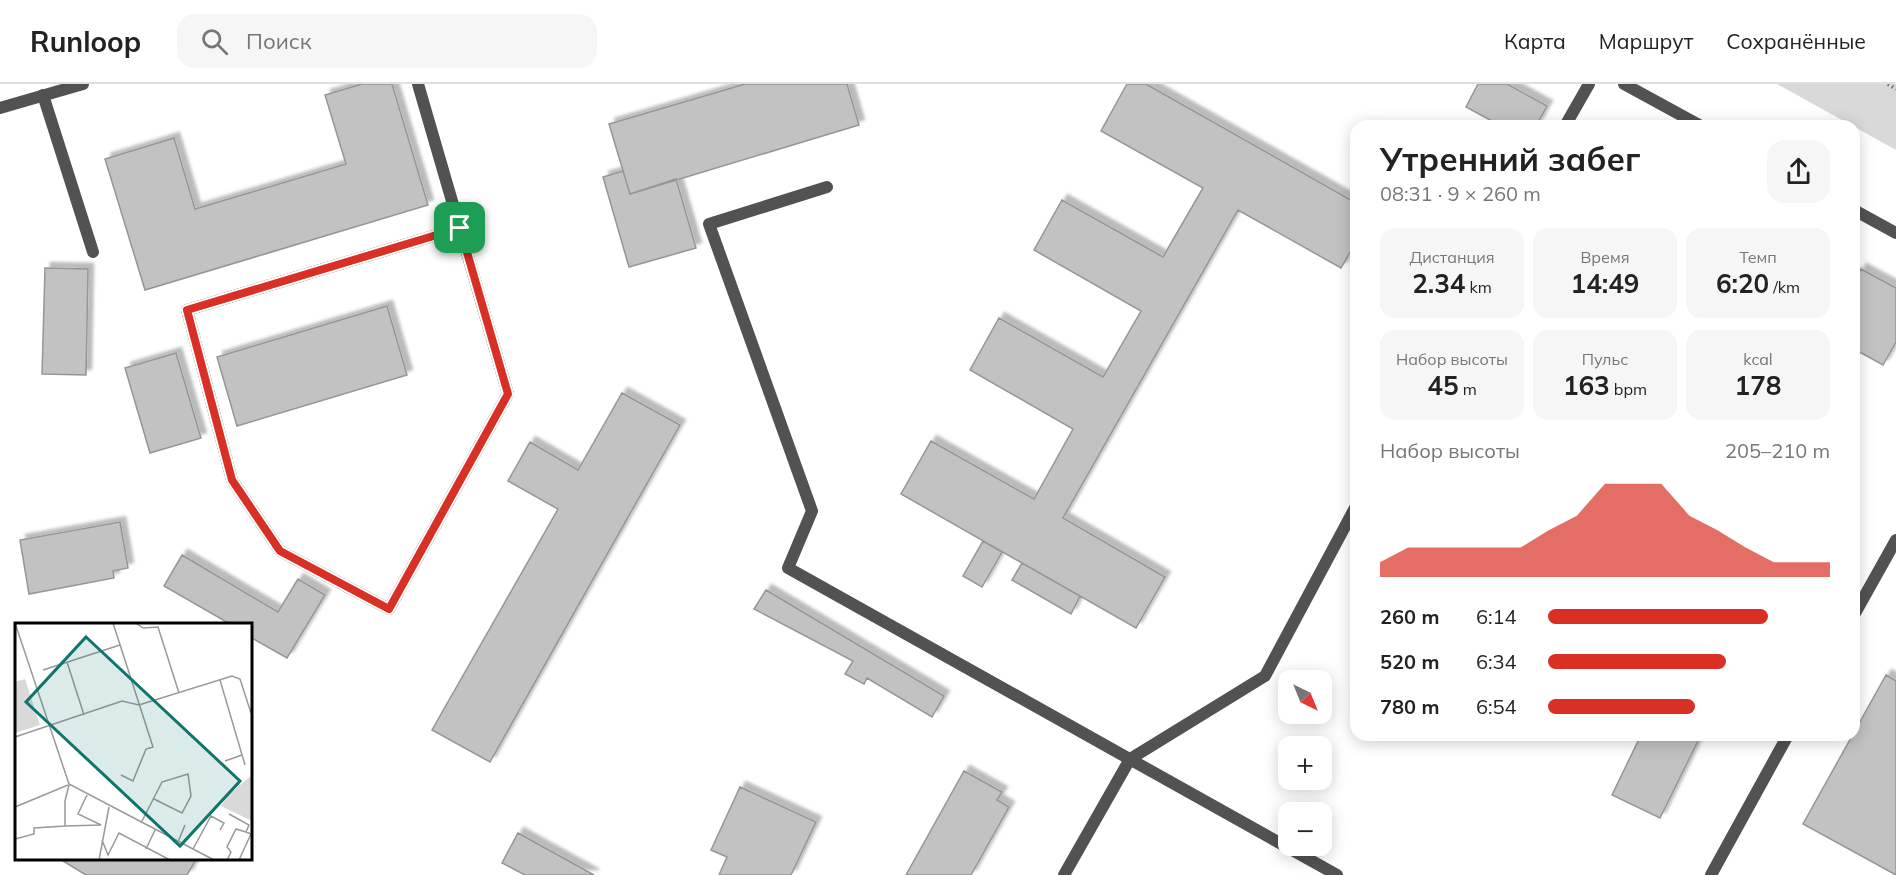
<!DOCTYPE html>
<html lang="ru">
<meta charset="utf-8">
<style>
:root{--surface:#fff;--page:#f6f6f6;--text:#222;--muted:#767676;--line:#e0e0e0;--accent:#d93025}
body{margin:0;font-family:Mulish,sans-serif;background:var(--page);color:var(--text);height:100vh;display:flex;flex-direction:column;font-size:22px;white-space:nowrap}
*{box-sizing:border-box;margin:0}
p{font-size:20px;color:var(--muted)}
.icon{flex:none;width:33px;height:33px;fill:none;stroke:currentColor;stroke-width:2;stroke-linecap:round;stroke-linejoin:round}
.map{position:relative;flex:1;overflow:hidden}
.drawer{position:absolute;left:1350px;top:36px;width:510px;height:621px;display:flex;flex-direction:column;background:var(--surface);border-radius:18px;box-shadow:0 3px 15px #0003}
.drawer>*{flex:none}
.needle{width:39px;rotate:137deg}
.buttons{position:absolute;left:1278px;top:586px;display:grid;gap:12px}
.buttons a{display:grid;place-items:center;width:54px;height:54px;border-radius:12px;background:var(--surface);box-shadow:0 3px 15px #0003;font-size:30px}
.pin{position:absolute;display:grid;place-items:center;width:51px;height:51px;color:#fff;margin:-26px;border-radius:12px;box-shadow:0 3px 9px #0006}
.round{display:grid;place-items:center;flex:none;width:63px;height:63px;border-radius:18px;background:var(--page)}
.headline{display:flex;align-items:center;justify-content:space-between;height:102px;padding:0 30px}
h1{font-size:33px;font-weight:700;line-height:45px}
.metrics{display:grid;grid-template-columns:repeat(3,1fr);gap:9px;height:102px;padding:6px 30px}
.metrics div{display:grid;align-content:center;border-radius:15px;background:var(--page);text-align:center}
.metrics b{font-size:26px;font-weight:700}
.metrics small{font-size:16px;font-weight:400}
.metrics p{font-size:16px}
.chart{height:168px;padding:12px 30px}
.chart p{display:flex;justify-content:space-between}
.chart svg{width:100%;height:108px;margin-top:6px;fill:var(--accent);opacity:.7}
ul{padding:0 30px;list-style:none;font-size:20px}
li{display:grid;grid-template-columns:96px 72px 1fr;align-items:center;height:45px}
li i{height:15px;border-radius:8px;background:var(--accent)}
header{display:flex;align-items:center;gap:36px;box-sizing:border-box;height:84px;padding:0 30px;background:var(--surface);border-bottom:2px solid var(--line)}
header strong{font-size:28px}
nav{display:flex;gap:33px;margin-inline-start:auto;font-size:21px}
.search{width:420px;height:54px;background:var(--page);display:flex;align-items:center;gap:15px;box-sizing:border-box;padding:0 21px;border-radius:18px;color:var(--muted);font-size:22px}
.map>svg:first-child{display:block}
.green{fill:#d9d9d9}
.building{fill:#c2c2c2;stroke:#969696;stroke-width:1.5;filter:url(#shadow)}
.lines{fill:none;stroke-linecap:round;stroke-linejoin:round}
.path{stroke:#747474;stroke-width:4;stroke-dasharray:1.5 3;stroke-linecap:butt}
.service{stroke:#525252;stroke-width:12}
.tertiary{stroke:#525252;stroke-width:12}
.route-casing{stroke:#fff;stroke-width:12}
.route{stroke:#d93025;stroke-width:8}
.inset-road{fill:none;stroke:#999;stroke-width:1.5}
.view{fill:#0f766e;fill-opacity:0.15;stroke:#0f766e;stroke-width:3}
.inset-edge{fill:none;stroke:#000;stroke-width:3}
</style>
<header>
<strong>Runloop</strong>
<div class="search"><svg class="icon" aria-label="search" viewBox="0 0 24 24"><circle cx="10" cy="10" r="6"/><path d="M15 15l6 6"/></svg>Поиск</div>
<nav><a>Карта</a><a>Маршрут</a><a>Сохранённые</a></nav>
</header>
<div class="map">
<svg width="1896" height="791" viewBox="0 0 1896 791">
<defs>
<filter id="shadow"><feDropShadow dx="5.5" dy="-5.5" stdDeviation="1.5" flood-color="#0004"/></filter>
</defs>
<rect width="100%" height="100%" fill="#fff"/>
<path class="green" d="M1777 0H1896V66Z"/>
<path class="building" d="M362 0H392L428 121 145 206 105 75 174 54 195 125 346 80 325 11Z
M745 0H847L859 41 630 110 609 40Z
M1127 0H1146L1356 119V158L1341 184 1238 126 1063 434 1165 493 1136 544 901 410 931 357 1034 415 1073 345 970 286 999 234 1103 293 1141 227 1034 166 1062 116 1163 173 1203 104 1101 47Z
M1478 0H1507L1547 22 1536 42H1501L1466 23Z
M623 87 630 110 676 95 696 164 629 183 603 93Z
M45 184 88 185 86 291 42 290Z
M1861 185 1896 204V258L1883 281 1854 265V189L1858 191Z
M387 222 407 291 237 342 217 273Z
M176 269 201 354 150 369 125 284Z
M622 309 680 341 490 678 432 646 558 425 508 397 530 358 578 386Z
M120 438 128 484 113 487 114 494 29 510 20 456Z
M983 457 1002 468 982 503 963 492Z
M182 471 278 528 298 495 325 511 287 574 250 553V540H230L164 502Z
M1022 479 1080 512 1071 530 1012 496Z
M766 506 944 612 932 633 867 594 864 600 845 590 853 577 754 525Z
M1886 591 1896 597V791L1803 740Z
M1641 651H1701L1660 734 1612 711Z
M964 687 1002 708 997 716 1009 723 971 791H906Z
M740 703 816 738 791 791H719L727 773 711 766Z
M518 749 594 791H525L502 779Z
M58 774H197L187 791H86Z"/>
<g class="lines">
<path class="path" d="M1888 0 1896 5"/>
<path class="service" d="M418 0 508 310 389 525 280 467 232 396 187 226 460 144
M43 11 93 168
M1565 42 1589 0
M827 103 709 140 812 427 788 484 1337 791
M1854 531 1896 456
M1064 791 1130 675 1265 592 1356 422
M1711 791 1788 651"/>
<path class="tertiary" d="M1624 0 1701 42
M0 24 83 0
M1854 126 1896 149"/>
</g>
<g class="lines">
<defs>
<path id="route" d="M460 144 508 310 389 525 280 467 232 396 187 226Z"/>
</defs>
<use href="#route" class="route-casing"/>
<use href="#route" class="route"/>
</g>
<g transform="translate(15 539)">
<rect width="237" height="237" fill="#fff"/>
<path d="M10 56 25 102 0 110V59ZM237 152V198L206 183 213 172Z" fill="#d9d9d9"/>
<path class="inset-road" d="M0 0 54 161 199 237M98 0 138 124 131 126 118 158 106 152M121 0 128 5 143 4 164 70M52 39 69 92M28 47 105 22M205 57 230 142M0 114 107 78 124 82 217 53 225 56 236 90M210 138 227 132M0 184 53 162M214 191 234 202 231 209 236 211 224 237M126 200 147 159 173 151 176 173 167 190 139 176M50 203 86 202 63 191 72 172M0 216 19 211V205L50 203V178L54 162M87 217 93 232 104 210 155 237M163 219 170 202M131 226 140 207M178 226 196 193 209 200 205 207M84 237 94 184M212 237 216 229 212 224 221 206 231 209"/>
<path class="view" d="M71 14 225 158 165 223 11 79Z"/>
<rect width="237" height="237" class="inset-edge"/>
</g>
</svg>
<div class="buttons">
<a><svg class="needle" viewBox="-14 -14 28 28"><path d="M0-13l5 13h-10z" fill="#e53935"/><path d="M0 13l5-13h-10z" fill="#767676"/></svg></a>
<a>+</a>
<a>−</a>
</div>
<div class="pin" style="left:460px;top:144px;background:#1e9e55"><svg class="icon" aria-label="arrive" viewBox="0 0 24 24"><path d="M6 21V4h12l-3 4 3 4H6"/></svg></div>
<section class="drawer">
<div class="headline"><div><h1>Утренний забег</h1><p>08:31 · 9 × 260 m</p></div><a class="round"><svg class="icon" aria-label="share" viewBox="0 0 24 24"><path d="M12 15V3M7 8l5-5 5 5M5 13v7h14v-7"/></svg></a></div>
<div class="metrics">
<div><p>Дистанция</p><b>2.34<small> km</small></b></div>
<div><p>Время</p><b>14:49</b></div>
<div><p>Темп</p><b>6:20<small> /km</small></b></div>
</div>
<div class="metrics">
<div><p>Набор высоты</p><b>45<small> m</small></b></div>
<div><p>Пульс</p><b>163<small> bpm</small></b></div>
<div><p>kcal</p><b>178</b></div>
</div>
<div class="chart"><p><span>Набор высоты</span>205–210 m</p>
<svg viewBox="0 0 160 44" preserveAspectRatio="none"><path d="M0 44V38L10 32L20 32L30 32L40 32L50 32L60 25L70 19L80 6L90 6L100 6L110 19L120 25L130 32L140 38L150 38L160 38V44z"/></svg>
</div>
<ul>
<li><b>260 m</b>6:14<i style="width:78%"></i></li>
<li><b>520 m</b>6:34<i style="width:63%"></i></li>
<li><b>780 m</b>6:54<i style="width:52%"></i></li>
</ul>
</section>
</div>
